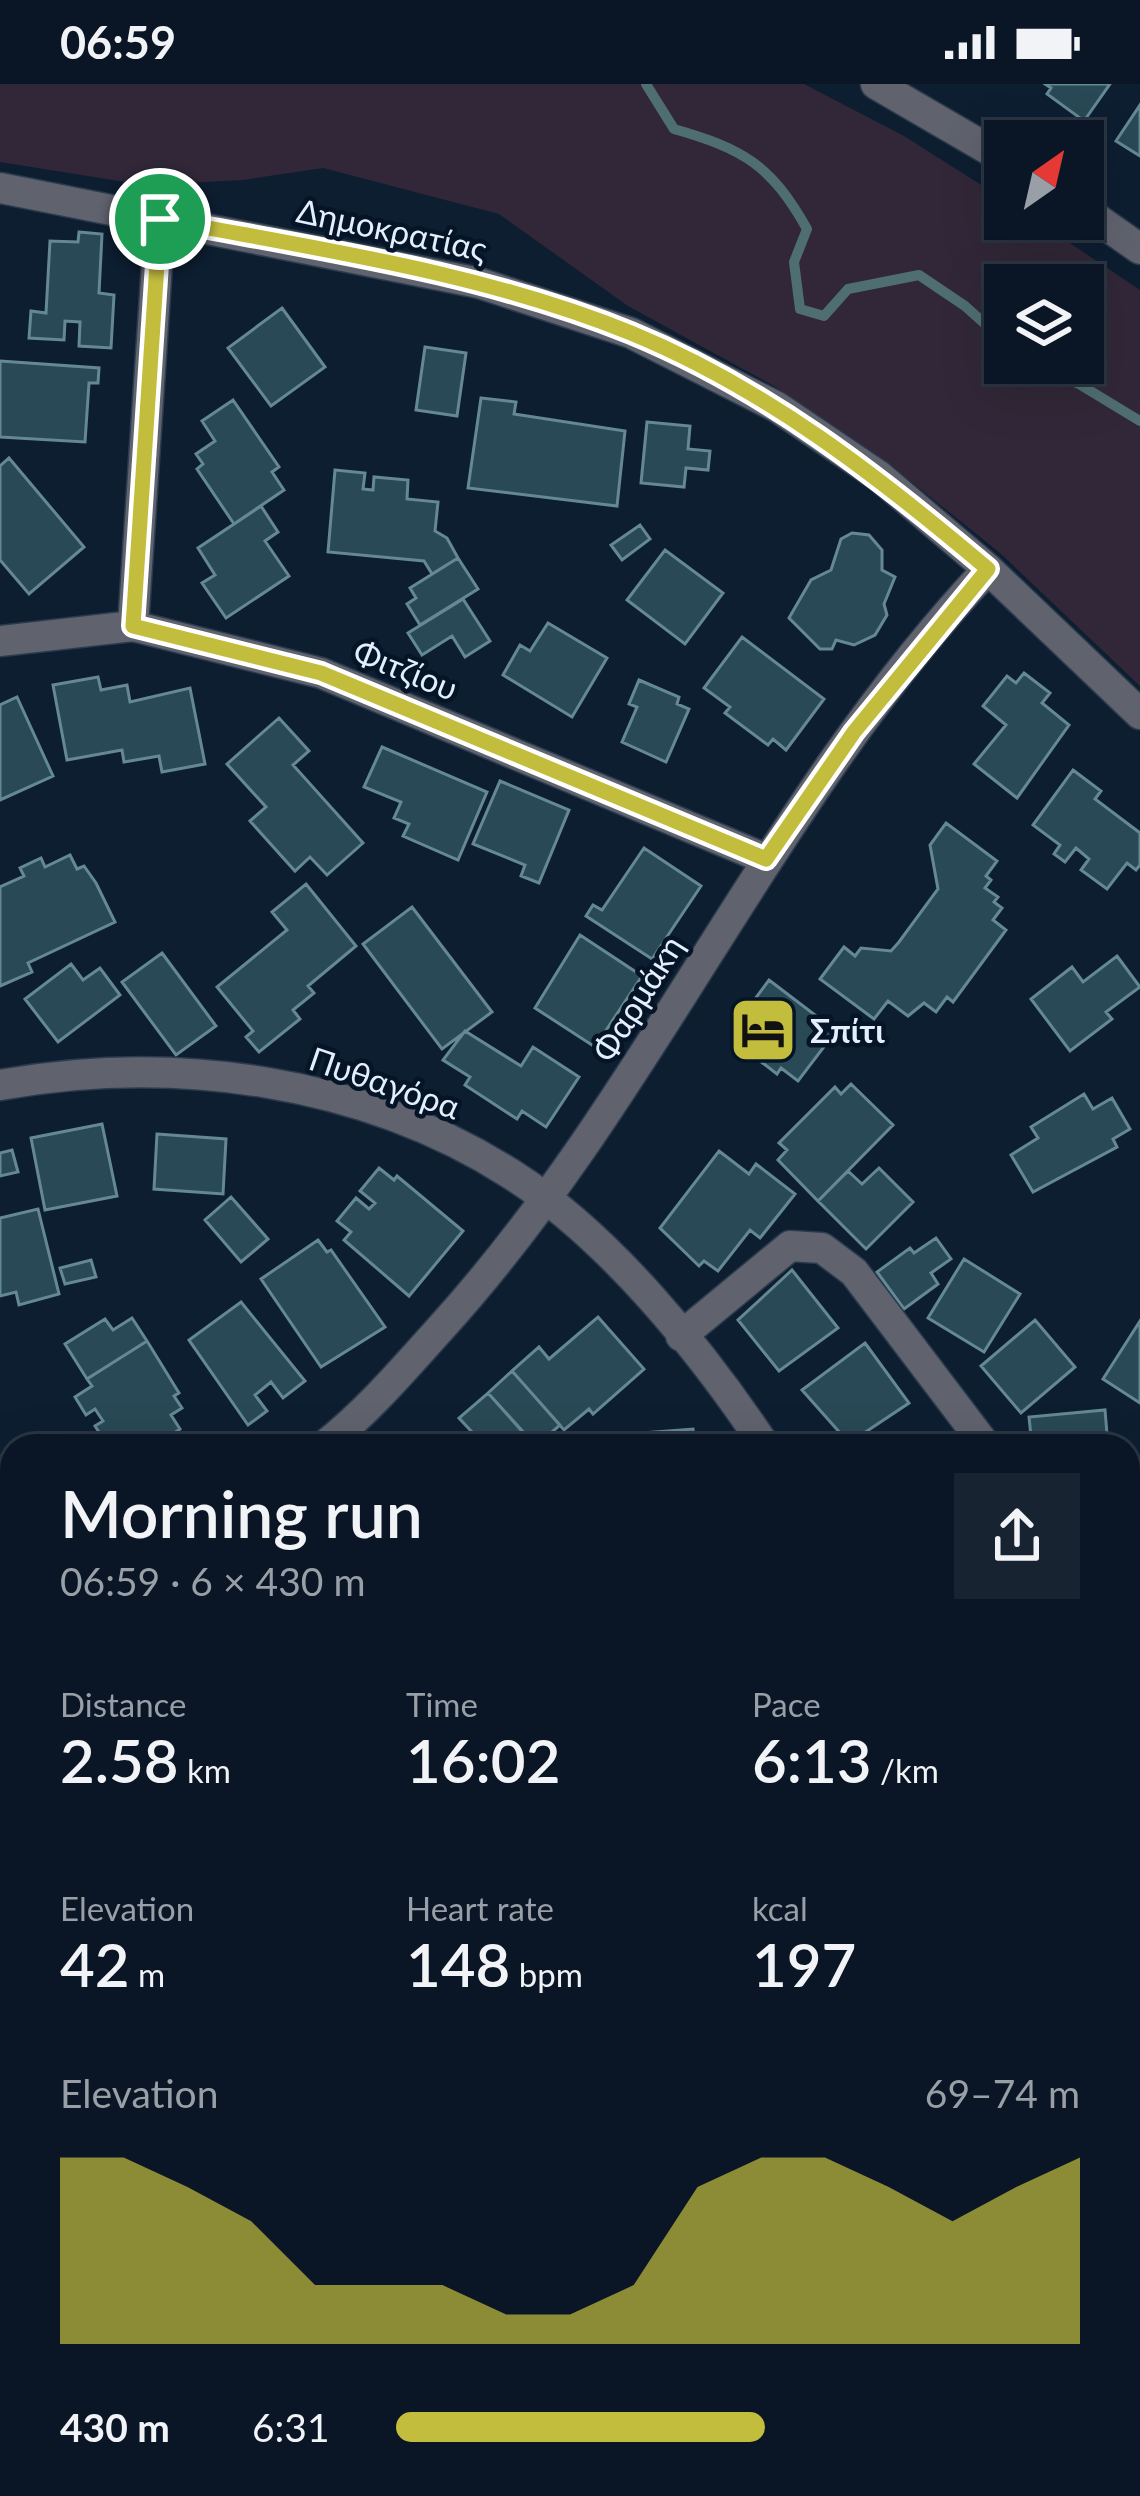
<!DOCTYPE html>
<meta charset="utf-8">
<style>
:root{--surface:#0a1625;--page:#182332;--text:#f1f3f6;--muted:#999fa7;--line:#2a3542;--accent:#c3bd3e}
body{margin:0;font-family:Lato,sans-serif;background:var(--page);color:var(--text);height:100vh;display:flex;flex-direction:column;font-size:45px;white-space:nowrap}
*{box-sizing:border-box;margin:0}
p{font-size:39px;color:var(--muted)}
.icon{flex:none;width:66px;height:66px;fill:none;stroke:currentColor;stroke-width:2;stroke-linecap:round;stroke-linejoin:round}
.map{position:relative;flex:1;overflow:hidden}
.details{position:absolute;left:0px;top:1350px;width:1140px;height:1062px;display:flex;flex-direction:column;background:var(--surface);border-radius:36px 36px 0 0;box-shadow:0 12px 48px #0002,0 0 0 3px var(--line)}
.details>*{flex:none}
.needle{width:78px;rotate:34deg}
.tools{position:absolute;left:984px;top:36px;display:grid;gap:24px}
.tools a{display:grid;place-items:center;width:120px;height:120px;border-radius:0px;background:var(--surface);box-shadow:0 12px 48px #0002,0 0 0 3px var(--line);font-size:60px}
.pin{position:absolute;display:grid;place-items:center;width:102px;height:102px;color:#fff;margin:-51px;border:6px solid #fff;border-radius:50%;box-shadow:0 3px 12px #0007}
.round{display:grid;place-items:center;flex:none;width:126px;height:126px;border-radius:0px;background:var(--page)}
.overview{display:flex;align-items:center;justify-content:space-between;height:204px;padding:0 60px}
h1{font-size:66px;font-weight:600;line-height:90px}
.metrics{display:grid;grid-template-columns:repeat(3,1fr);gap:18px;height:204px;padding:12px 60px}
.metrics div{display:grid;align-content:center}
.metrics b{font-size:60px;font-weight:600}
.metrics small{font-size:33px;font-weight:400}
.metrics p{font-size:33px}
.chart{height:336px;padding:24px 60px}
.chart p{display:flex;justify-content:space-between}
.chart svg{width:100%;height:216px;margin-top:12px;fill:var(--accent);opacity:.7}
ul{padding:0 60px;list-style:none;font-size:39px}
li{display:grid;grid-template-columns:192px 144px 1fr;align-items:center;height:90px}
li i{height:30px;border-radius:15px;background:var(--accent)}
.status{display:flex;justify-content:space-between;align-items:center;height:84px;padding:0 60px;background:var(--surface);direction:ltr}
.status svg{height:33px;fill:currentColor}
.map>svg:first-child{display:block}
.green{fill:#312738;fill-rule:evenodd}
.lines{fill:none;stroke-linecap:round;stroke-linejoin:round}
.stream{stroke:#4f6e71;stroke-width:10}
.building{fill:#284955;stroke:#658895;stroke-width:3}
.minor-casing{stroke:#2b3b4e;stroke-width:33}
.tertiary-casing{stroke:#2b3b4e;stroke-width:33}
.minor{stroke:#60626e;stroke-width:30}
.tertiary{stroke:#60626e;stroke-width:30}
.route-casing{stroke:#fff;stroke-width:24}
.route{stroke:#c3bd3e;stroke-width:15}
.labels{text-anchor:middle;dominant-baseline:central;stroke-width:9;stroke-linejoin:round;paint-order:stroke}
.street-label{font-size:33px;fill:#e4effd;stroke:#051427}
.poi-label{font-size:33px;font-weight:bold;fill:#e4effd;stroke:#051427;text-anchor:start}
</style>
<div class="status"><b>06:59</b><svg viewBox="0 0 49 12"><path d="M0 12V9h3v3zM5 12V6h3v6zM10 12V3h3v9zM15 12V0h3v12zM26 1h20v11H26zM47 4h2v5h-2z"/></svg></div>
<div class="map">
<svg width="1140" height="2412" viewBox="0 0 1140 2412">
<rect width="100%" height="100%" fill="#0d1e31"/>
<path class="green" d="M0 0H804L904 52 1005 116V135H1034L1140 206V602L1000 469 883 375 774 302 628 222 499 130 323 84 243 96 144 101 0 78ZM1083 201V279H1005V201Z
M109 2400H349L360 2412H93Z"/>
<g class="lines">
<path class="stream" d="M646 0 674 45C744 65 771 81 807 145L794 178 800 225 824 232 848 205 919 191 965 222 1005 258
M1029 279 1079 300 1140 337"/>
</g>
<path class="building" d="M1045 0H1110L1084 37 1047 10 1051 4Z
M1140 21V72L1116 57Z
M79 148 102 150 99 209 114 211 111 264 79 262 80 238 65 237 64 256 29 254 31 227 46 229 50 157 78 158Z
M282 224 325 283 271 322 228 264Z
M425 263 466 269 457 332 416 326Z
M0 277 99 284 98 299H89L85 358 0 353Z
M481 314 516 318 514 330 625 347 617 422 468 404Z
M233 316 279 383 272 388 284 406 234 440 197 385 203 380 196 370 215 357 202 337Z
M647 338 690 342 688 365 710 367 708 386 686 384 684 403 641 399Z
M9 374 84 463 29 510 0 476V382Z
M335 386 365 389 363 405 373 406 374 393 408 396 407 415 438 418 435 447 447 454 458 474 432 490 424 477 328 468Z
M261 422 278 448 265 457 289 492 226 534 202 499 215 491 198 464Z
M640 441 650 455 622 476 611 461Z
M852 449 869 451 882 466V486L895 493 884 520 887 531 875 551 854 561 836 556 832 565H820L789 534 811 496 831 486 841 455Z
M665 466 723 509 685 560 627 516Z
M458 474 478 505 420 541 407 520 416 514 410 504Z
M463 515 490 557 465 573 452 552 422 571 408 549Z
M548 539 607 574 572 633 503 591 520 561 530 567Z
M742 553 824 615 786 666 773 655 768 661 725 629 730 623 704 604Z
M1024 589 1050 609 1042 619 1069 641 1017 714 974 680 1006 641 983 622 1007 592 1016 599Z
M98 593 101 606 127 601 130 618 190 604 205 680 162 688 159 672 124 678 122 666 67 676 53 601Z
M639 596 679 613 677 620 689 625 666 678 622 658 637 623 629 620Z
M17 613 53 692 0 716V621Z
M279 634 309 667 293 681 363 759 327 791 310 773 295 787 250 737 266 723 227 680Z
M382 663 487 708 458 776 403 752 409 740 394 734 401 718 364 703Z
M1073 686 1101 707 1095 715 1140 749V781L1136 786 1127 779 1107 805 1081 786 1089 775 1076 764 1065 778 1054 770 1060 761 1033 741Z
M500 697 569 726 539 799 521 792 525 781 473 760Z
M946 739 997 777 986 792 991 796 985 804 998 813 994 818 1002 824 993 836 1006 846 953 918 947 913 936 928 924 919 908 932 888 917 874 935 820 895 844 863 855 872 861 864 891 867 899 858 938 805 930 761Z
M644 764 701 802 652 875 586 832 593 821 602 826Z
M70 771 77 785 84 782 96 799 115 838 28 879 32 888 0 902V803L24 792 20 784 41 774 45 783Z
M306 800 356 862 308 902 314 909 293 926 300 935 259 968 246 953 253 947 217 903 287 846 272 828Z
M412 823 492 928 442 965 363 860Z
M580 851 642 892 595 963 535 924Z
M162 869 216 942 176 971 122 898Z
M1117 872 1140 903 1106 928 1112 935 1070 967 1031 915 1072 883 1083 898Z
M71 880 83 896 100 884 120 911 58 958 25 915Z
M769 896 836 947 798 997 781 984 777 990 751 970 757 963 733 945Z
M465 947 521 982 533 963 579 993 546 1043 522 1027 517 1035 465 1001 470 993 443 976Z
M851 1000 893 1041 818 1117 778 1076 787 1066 779 1059 835 1003 841 1010Z
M1084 1010 1093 1025 1112 1014 1130 1045 1113 1055 1117 1063 1033 1108 1011 1071 1038 1054 1031 1043Z
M102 1040 117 1112 45 1126 31 1054Z
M157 1050 226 1055 223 1110 154 1105Z
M12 1066 18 1088 0 1092V1069Z
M719 1067 749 1090 756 1080 795 1110 760 1154 750 1146 718 1187 704 1177 699 1182 660 1144Z
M379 1084 394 1096 397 1092 463 1147 409 1212 344 1156 351 1148 337 1137 356 1114 369 1125 375 1119 360 1107Z
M879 1084 913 1118 866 1165 818 1117 848 1087 862 1100Z
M231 1113 268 1155 241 1178 205 1136Z
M38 1125 59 1210 19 1221 16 1208 0 1212V1134Z
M936 1154 951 1175 931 1189 938 1200 904 1225 877 1188 910 1164 914 1169Z
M318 1156 327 1168 331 1166 385 1243 321 1283 261 1195Z
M964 1175 1020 1210 984 1268 928 1234Z
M91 1176 96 1193 65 1200 60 1184Z
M792 1186 838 1244 779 1287 738 1236Z
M241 1218 305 1297 283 1314 271 1298 255 1311 267 1327 248 1341 189 1256Z
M598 1233 644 1285 593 1330 589 1325 564 1346 512 1287 539 1263 549 1275Z
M132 1234 147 1257 87 1295 65 1260 105 1235 113 1246Z
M1035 1236 1075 1283 1021 1329 981 1282Z
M1140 1237V1319L1103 1295Z
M147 1257 179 1309 174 1312 182 1324 171 1331 180 1345 154 1362H108L95 1342 103 1337 95 1325 86 1331 75 1313 92 1302 87 1295Z
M865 1259 909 1319 849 1359 802 1306Z
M512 1287 560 1341 536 1362 488 1309Z
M488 1309 535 1362H485L459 1334Z
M1105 1326 1108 1362H1032L1029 1333Z
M693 1345 694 1362H631L630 1350Z
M12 1381V1466L1 1473 0 1390Z
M1140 1429V1490L1128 1499V1438Z
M1128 1715 1135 1725 1140 1721V1777L1128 1759Z
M12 1779V1824L0 1833V1787Z
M0 2083 12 2104V2380L0 2382Z
M1140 2095V2158L1128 2165V2103Z
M884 2400H996L971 2412H889Z"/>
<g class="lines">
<defs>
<path id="minor" d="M876 0 1005 75
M0 104 479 199 631 249 777 323 879 392 988 485 1140 630
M1083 125 1140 165
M133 542 160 135
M0 557 133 542 321 589 766 775
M0 1001C172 970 362 995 511 1090 609 1152 701 1266 765 1362
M681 1252 790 1162 822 1164 854 1188 986 1362
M324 1362C367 1328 403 1286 439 1246 652 1012 770 715 988 485
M0 1523 12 1517
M1128 1612 1140 1607
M1128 2235 1140 2230
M673 2412 697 2400"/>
<path id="tertiary" d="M0 2000 12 2012
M396 2400 407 2412"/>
</defs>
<use href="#minor" class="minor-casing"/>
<use href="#tertiary" class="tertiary-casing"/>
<use href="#minor" class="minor"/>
<use href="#tertiary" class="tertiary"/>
</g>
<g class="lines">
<defs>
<path id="route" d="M160 135C317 165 481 188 631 249 765 304 878 392 988 485L854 648 766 775 321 589 133 542Z"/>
</defs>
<use href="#route" class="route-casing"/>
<use href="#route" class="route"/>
</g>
<defs>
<symbol id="hotel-square" viewBox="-11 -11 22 22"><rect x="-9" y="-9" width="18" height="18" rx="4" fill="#c3bd3e" stroke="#051427"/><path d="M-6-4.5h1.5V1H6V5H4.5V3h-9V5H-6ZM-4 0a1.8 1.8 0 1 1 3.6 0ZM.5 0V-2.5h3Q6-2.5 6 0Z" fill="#111"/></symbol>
</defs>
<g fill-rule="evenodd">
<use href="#hotel-square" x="725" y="908" width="76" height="76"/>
</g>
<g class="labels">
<g class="street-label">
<text transform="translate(392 145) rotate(12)">Δημοκρατίας</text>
<text transform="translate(406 585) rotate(22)">Φιτζίου</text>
<text transform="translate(637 914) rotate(-58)">Φαρμάκη</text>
<text transform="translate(385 998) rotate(19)">Πυθαγόρα</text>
</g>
<g class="poi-label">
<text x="810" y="946">Σπίτι</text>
</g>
</g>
</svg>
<div class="tools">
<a><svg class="needle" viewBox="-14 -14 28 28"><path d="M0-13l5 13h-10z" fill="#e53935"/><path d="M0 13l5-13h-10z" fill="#999fa7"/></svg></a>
<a><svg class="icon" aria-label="layers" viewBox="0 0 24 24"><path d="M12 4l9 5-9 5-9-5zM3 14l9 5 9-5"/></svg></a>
</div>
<div class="pin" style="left:160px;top:135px;background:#1e9e55"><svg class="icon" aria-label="arrive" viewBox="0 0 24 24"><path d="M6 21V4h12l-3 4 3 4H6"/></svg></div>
<section class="details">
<div class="overview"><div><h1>Morning run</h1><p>06:59 · 6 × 430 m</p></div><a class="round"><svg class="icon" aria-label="share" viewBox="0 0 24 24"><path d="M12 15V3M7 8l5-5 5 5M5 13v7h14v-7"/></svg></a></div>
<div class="metrics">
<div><p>Distance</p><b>2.58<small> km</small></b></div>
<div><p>Time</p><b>16:02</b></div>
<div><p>Pace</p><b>6:13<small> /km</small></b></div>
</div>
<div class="metrics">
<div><p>Elevation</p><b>42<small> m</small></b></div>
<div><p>Heart rate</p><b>148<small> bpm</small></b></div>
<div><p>kcal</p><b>197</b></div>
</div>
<div class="chart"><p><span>Elevation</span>69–74 m</p>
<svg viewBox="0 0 160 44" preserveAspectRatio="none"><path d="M0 44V6L10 6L20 12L30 19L40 32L50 32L60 32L70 38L80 38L90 32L100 12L110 6L120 6L130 12L140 19L150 12L160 6V44z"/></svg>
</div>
<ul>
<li><b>430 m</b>6:31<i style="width:54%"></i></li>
</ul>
</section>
</div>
